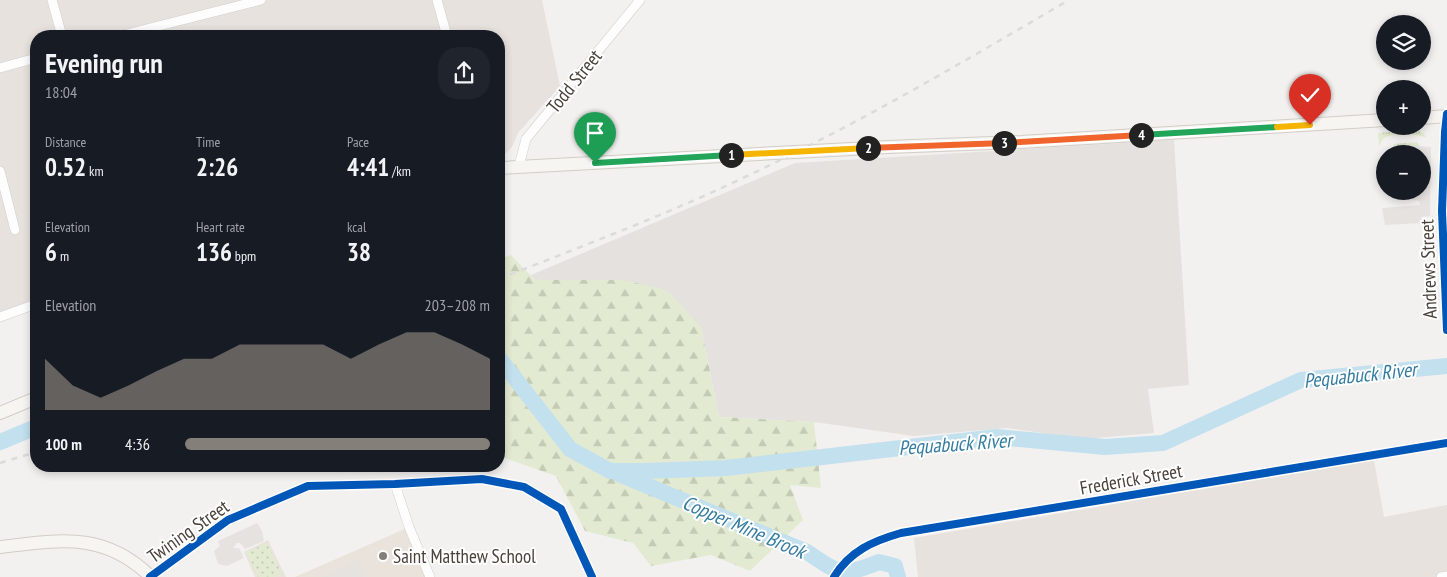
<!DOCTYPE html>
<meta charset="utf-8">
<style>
:root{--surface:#171b24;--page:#20242c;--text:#f1f3f6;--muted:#9ea1a6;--accent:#857f79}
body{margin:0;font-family:"PT Sans Narrow",sans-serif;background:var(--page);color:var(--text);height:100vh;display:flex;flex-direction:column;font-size:19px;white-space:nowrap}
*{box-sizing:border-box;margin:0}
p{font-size:16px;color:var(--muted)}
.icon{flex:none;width:28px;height:28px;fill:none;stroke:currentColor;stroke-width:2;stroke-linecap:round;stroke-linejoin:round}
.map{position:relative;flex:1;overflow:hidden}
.sheet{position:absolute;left:30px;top:30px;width:475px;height:442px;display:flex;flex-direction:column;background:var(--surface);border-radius:20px;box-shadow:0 2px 8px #0003}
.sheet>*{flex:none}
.fabs{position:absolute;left:1376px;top:15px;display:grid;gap:10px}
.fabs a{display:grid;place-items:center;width:55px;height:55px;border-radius:50%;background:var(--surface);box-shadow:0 2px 8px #0003;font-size:25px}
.pin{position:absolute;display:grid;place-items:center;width:42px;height:42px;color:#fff;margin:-51px -21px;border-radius:50% 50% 50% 0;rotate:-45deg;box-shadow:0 0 5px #0007}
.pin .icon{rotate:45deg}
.km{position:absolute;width:25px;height:25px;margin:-12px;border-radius:50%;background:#222;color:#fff;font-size:14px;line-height:25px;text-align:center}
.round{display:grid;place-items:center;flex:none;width:52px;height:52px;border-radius:20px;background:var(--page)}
.summary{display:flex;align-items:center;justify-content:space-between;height:85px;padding:0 15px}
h1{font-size:28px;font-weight:600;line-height:38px}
.stats{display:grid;grid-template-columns:repeat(3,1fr);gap:8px;height:85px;padding:5px 15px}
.stats div{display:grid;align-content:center}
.stats b{font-size:25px;font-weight:600}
.stats small{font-size:14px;font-weight:400}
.stats p{font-size:14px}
.chart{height:140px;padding:10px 15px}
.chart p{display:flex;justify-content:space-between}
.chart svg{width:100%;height:90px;margin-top:5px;fill:var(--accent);opacity:.7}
ul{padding:0 15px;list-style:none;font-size:16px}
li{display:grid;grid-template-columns:80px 60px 1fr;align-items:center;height:38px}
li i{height:12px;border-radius:6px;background:var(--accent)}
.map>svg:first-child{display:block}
.residential{fill:#e7e2dd}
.industrial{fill:#e5e1de}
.education{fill:#e9e3db}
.grass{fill:url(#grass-tufts)}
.forest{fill:url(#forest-firs)}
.park{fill:url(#park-dots)}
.parking{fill:#e5e2e0}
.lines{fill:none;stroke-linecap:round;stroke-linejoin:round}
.river{stroke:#c3e0ee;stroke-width:16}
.street-casing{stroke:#d1cfcc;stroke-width:10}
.secondary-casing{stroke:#d2cdc6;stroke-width:14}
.street{stroke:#fdfdfd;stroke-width:9}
.secondary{stroke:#f6f5f2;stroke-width:12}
.rail{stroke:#dbdbdb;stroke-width:2.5;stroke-dasharray:6 6;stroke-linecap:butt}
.cycleway-casing{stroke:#fff;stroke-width:11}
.cycleway{stroke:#0057b8;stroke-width:8}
.split-1-casing{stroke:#fff;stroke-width:10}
.split-2-casing{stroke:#fff;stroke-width:10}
.split-3-casing{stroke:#fff;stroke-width:10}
.split-4-casing{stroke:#fff;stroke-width:10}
.split-5-casing{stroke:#fff;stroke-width:10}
.split-6-casing{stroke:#fff;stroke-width:10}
.split-1{stroke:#22a559;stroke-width:6}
.split-2{stroke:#f5b400;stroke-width:6}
.split-3{stroke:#f0652b;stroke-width:6}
.split-4{stroke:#f0652b;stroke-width:6}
.split-5{stroke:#22a559;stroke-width:6}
.split-6{stroke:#f5b400;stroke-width:6}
.poi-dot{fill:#857f79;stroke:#fff;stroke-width:2}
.labels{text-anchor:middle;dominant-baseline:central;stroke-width:4;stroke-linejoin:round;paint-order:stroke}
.street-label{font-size:19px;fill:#4a423a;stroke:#fff}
.poi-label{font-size:19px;fill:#4a423a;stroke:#fff;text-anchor:start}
.water-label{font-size:20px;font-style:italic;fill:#357ca0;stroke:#fff}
</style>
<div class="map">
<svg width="1447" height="577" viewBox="0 0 1447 577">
<defs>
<pattern id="grass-tufts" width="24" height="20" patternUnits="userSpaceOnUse" patternTransform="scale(1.25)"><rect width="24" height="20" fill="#e2ebd1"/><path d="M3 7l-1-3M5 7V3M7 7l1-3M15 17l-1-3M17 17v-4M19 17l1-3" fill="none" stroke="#c3cbb4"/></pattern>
<pattern id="forest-firs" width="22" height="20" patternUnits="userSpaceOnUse" patternTransform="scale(1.25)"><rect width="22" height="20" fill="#e2ebd1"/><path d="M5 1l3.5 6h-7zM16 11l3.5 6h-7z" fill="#c3cbb4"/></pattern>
<pattern id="park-dots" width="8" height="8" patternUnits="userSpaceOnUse" patternTransform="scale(1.25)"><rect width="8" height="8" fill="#e2ebd1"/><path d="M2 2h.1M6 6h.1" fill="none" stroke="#c3cbb4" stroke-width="1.8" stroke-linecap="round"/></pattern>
</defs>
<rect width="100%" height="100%" fill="#f3f1ef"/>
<path class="residential" d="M0 0H542L560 86 518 133 512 147 506 153 499 155V36H36V299L0 313Z
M1374 460 1384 517 1447 505V577H918L914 538Z"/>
<path class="industrial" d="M1174 140 1189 385 1148 389 1154 433 1085 439 1007 428 914 436 814 422 719 417 701 327 535 280 531 275 795 163Z"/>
<path class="education" d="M409 527 430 577H295Z
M268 540 286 577H255L244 552Z"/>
<path class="grass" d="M1416 130 1423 133 1427 138C1420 134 1393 133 1386 137 1382 139 1381 143 1379 147L1378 133Z
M1417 142 1420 146H1410V154H1393L1394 144Z"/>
<path class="forest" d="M511 255 535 280H623L667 290 701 327 719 417 814 422 821 488 790 485 803 520 750 571 711 555 651 566 633 543 585 531 556 476 499 456V259Z"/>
<path class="park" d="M267 543 282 574 275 577H258L247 552Z"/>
<path class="parking" d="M1413 146 1431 147 1430 216 1421 217V223L1385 225 1382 208 1420 205 1419 201 1412 200 1413 191H1422V154H1413Z
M257 523 262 531 264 541 245 549 240 543H237L233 548H239L244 558 227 566 218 564 214 551 220 546 218 541Z
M357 560 365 577H321Z"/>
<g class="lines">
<path class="river" d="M499 358 570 449 610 471H645L726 468 997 437 1105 447 1163 443 1301 380 1447 366
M0 442 36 427
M619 474 807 552C839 574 842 577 879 562L895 566 898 577"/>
<defs>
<path id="street" d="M52 0 62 36
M437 0 447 36
M119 36 261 0
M0 68 36 58
M1447 114 1445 132 1442 211 1447 330
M519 166 526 139 640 0
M0 171 15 230
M0 317 36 304
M395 484 409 527 430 577
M150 577 228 520 308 486 395 484 482 479 524 487 561 509 592 577
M834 577C850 551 873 541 901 533L1447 443
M1441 577 1447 576"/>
<path id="secondary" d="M1422 118 1447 116
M499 168 888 147 1021 142 1385 120
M0 413 36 398
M0 547C60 540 104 531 151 577"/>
</defs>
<use href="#street" class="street-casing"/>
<use href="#secondary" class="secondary-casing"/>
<use href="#street" class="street"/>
<use href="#secondary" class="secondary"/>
<path class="rail" d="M499 279C582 246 666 215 747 176 858 124 963 62 1069 0
M0 463 36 452"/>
<defs>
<path id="cycleway" d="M1447 114 1445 132 1442 211 1447 330
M150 577 228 520 308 486 395 484 482 479 524 487 561 509 592 577
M834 577C850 551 873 541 901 533L1447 443"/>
</defs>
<use href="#cycleway" class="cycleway-casing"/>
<use href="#cycleway" class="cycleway"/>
</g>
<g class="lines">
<defs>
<path id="split-1" d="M595 163 731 155"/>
<path id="split-2" d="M731 155 868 148"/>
<path id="split-3" d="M868 148 1004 143"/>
<path id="split-4" d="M1004 143 1141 135"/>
<path id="split-5" d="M1141 135 1277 127"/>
<path id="split-6" d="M1277 127 1310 125"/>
</defs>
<use href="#split-1" class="split-1-casing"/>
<use href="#split-2" class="split-2-casing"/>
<use href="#split-3" class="split-3-casing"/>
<use href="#split-4" class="split-4-casing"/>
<use href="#split-5" class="split-5-casing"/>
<use href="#split-6" class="split-6-casing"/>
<use href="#split-1" class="split-1"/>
<use href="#split-2" class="split-2"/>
<use href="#split-3" class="split-3"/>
<use href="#split-4" class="split-4"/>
<use href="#split-5" class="split-5"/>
<use href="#split-6" class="split-6"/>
</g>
<circle class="poi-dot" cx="383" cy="556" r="5"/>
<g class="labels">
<g class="street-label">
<text transform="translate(574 81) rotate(-51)">Todd Street</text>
<text transform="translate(1428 269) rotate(-92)">Andrews Street</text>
<text transform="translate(1131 479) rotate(-10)">Frederick Street</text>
<text transform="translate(188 531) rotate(-35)">Twining Street</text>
</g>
<g class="poi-label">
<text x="393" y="556">Saint Matthew School</text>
</g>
<g class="water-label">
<text transform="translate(1360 375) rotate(-6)">Pequabuck River</text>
<text transform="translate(955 444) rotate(-4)">Pequabuck River</text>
<text transform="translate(744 527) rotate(23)">Copper Mine Brook</text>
</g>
</g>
</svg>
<div class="fabs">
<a><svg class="icon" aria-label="layers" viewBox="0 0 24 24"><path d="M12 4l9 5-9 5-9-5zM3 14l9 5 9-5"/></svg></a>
<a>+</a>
<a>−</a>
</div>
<div class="pin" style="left:595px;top:163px;background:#1e9e55"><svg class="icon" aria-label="arrive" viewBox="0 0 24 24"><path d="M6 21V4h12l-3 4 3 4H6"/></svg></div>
<div class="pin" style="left:1310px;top:125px;background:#d93025"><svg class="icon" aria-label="check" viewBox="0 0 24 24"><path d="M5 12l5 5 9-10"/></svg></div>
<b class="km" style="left:731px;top:155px">1</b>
<b class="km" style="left:868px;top:148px">2</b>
<b class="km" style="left:1004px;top:143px">3</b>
<b class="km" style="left:1141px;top:135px">4</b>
<section class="sheet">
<div class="summary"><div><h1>Evening run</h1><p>18:04</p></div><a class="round"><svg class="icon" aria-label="share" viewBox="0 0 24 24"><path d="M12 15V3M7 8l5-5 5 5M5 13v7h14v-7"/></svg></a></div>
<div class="stats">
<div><p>Distance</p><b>0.52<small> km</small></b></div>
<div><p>Time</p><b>2:26</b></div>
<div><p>Pace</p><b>4:41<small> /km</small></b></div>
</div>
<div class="stats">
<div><p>Elevation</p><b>6<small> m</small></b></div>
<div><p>Heart rate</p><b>136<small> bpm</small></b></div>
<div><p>kcal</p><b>38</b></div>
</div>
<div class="chart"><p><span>Elevation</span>203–208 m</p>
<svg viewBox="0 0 160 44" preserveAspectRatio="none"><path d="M0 44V19L10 32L20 38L30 32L40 25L50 19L60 19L70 12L80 12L90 12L100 12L110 19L120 12L130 6L140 6L150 12L160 19V44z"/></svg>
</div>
<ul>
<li><b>100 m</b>4:36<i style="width:100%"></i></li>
</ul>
</section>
</div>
